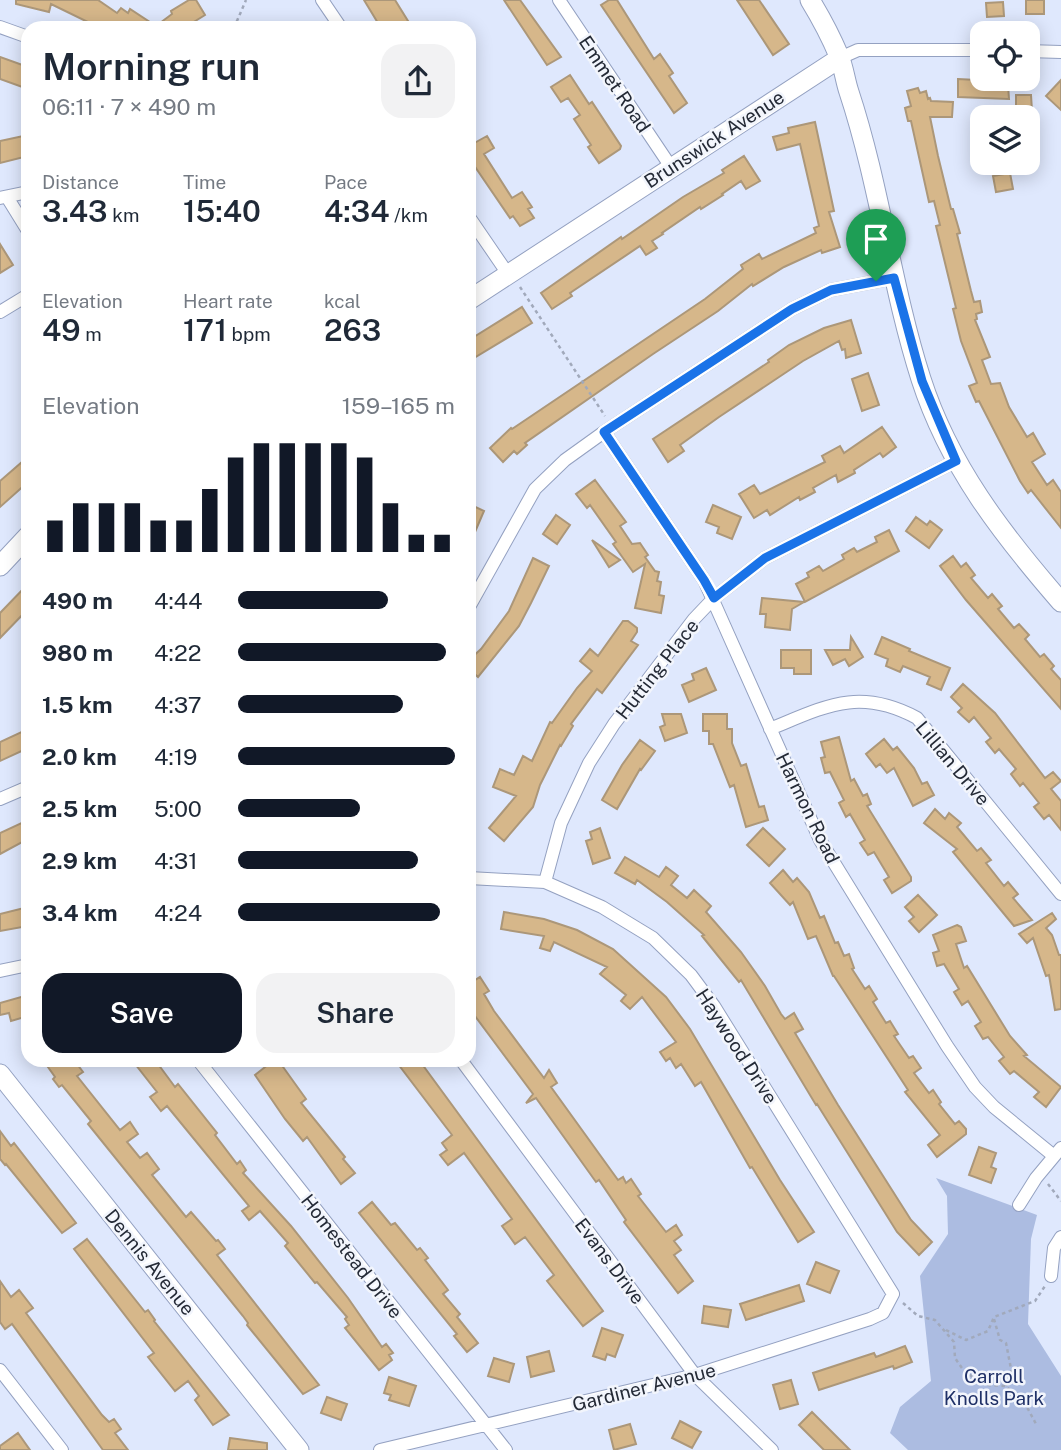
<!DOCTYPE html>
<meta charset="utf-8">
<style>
:root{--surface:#fff;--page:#f2f2f3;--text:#1f2937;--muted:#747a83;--accent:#111827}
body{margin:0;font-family:"Public Sans",sans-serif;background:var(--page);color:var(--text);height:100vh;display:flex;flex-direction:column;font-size:26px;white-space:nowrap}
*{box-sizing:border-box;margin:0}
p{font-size:23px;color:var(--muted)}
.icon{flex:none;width:38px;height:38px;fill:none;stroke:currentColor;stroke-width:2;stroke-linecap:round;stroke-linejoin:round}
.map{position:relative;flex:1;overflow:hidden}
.details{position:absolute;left:21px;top:21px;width:455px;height:1046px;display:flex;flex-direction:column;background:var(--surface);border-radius:21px;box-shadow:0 4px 18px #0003}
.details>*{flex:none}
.fabs{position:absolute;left:970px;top:21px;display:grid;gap:14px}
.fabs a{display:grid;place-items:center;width:70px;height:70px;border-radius:14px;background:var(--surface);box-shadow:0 4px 18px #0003;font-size:35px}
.pin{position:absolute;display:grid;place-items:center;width:60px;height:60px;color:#fff;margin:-72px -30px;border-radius:50% 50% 50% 0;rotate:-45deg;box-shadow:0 0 7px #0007}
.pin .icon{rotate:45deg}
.round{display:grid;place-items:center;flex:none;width:74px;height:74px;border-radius:21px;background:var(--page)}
.headline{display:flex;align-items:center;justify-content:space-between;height:119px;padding:0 21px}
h1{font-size:38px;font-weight:600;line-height:52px}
.stats{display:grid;grid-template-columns:repeat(3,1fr);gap:10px;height:119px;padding:7px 21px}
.stats div{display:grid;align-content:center}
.stats b{font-size:30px;font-weight:600}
.stats small{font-size:19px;font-weight:400}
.stats p{font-size:19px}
.chart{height:196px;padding:14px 21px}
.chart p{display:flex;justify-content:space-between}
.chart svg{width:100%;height:126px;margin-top:7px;stroke:var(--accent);stroke-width:6}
.button{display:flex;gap:14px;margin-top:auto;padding:14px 21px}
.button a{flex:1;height:80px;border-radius:21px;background:var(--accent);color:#fff;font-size:28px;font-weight:600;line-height:80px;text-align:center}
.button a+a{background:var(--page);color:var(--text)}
ul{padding:0 21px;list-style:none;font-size:23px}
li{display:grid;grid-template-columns:112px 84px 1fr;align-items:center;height:52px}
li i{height:18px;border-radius:9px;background:var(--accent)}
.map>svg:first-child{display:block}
.green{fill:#acbce1}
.building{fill:#d6b78a;stroke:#ac9779;stroke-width:2}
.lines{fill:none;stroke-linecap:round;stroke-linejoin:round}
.street-casing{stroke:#94a1c1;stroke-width:14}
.secondary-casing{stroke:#94a1c1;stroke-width:21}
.path{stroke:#a1a9bb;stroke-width:2.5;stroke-dasharray:3.5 3.5;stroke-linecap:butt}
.street{stroke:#fff;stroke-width:12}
.secondary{stroke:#fff;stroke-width:19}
.route-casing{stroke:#fff;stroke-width:14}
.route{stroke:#1a73e8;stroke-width:9}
.labels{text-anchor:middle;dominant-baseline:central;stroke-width:5;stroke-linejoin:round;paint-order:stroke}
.street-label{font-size:19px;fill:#242a36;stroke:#f2f5fc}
.park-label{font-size:19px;fill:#1f3067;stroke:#f2f5fc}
</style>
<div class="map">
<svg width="1061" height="1450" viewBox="0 0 1061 1450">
<rect width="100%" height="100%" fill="#dfe8fd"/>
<path class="green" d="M936 1178 1037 1215 1031 1239 1028 1324 1061 1376V1450H908L890 1433 900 1407 931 1381 920 1276 948 1234 947 1196Z"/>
<path class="building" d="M16 0H98L117 13 121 8 128 13 130 9 156 26 172 14 171 11 189 0H196L205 15 184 28H100L51 4 49 12 16 4Z
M364 0H395L408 21 396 28H381Z
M504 0H520L561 57 547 65Z
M609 0H617L654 59 660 54 673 73 669 76 687 103 674 113 601 5Z
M737 0H759L789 44 773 55Z
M1026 0H1044V14H1026Z
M1003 2 1004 16 987 17 986 3Z
M0 57 28 67V89L0 79Z
M570 75 589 104 592 102 621 146 620 149 599 163 588 147 591 145 574 119 580 115 568 98 561 102 551 87Z
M958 79 994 81V85H1008L1009 99 958 97Z
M1061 80V110L1046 96Z
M918 88 920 93 926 91 928 99 930 98 931 101 953 102 952 117H930L938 156 951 209H953L960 233 957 234 971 291 974 302 980 301 982 312 976 314 977 319 975 320 990 357 982 360 991 384 1000 383 1009 407 1027 437 1033 433 1045 454 1032 462 1047 485 1053 480 1061 492V528L1031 490 1028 493 1020 481 979 401 976 402 969 386 977 383 961 341 953 309 956 308 936 226 940 225 934 201 929 202 911 121H908L905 108 911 106 907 91Z
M1016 95H1031L1032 111H1016Z
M815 122 834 211 829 212 840 247 822 253 821 250 784 267 753 286 752 284 718 311 653 354 525 443 527 445 517 454 514 451 503 462 490 448 511 428 512 429 705 299 743 269 741 265 759 254 762 259 816 233 814 228 819 226 800 144 777 150 773 137 789 133 788 128Z
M28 135V156L0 163V141Z
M487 136 494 148 484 154 512 198 522 192 532 207 528 209 534 218 520 226 513 216 510 218 469 158V146Z
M744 156 760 181 746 189 741 181 722 194 723 195 701 209 700 207 662 233 663 234 652 241 657 248 646 255 640 246 570 293 572 296 552 309 541 293 621 237 622 239 683 197 724 173 722 170Z
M1010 173 1013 189 996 192 993 176Z
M0 244 13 265 0 273Z
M522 307 532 323 469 361V340Z
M851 320 861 353 846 358 845 349 842 350 839 341 803 361 719 417 680 445 684 451 668 462 653 439 769 362 768 360 789 345 824 328Z
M868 373 879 405 862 411 852 379Z
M882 427 896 447 883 457 880 453 854 470 855 473 838 482 836 475 813 488 815 492 800 500 799 497 770 515 767 510 754 518 739 494 754 485 760 494 825 462 822 456 840 446 844 453Z
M22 462 28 469V482L0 507V481Z
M595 480 626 522 620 526 632 544 640 543 648 555 645 557 655 571 659 572 657 581 661 582 659 595 664 596 661 613 635 608 645 564 633 572 613 544 616 542 590 505 587 508 576 494Z
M469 504 484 511 469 546Z
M713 505 741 517 732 539 717 533 719 527 706 522Z
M556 515 570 525 557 544 543 534Z
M916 517 927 525 930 521 942 530 929 548 906 531Z
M889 530 899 551 805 602 796 584 809 577 807 573 819 566 823 571 844 559 842 555 854 548 857 552 877 542 875 537Z
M592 540 620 560 609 567Z
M953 556 961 567 966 563 975 575 971 578 988 598 992 594 1002 606 998 609 1014 628 1019 624 1029 635 1025 639 1040 657 1044 654 1054 666 1051 669 1061 680V709L966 600 940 566Z
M533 558 549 566 531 603 519 626 478 677 469 669V660L481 649 509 611Z
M28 584V609L0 638V613Z
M762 598 804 602 792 609 790 630 765 627 766 614H760Z
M623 621H628L637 628V632L631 641 638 645 602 693 597 689 571 724 573 726 561 746 560 745 540 785 533 807 504 841 489 828 516 796 493 787 500 769 514 775 523 756 532 761 550 722 552 723 577 688 592 671 580 661 590 649 598 656Z
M851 637 863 657 849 666 845 659 833 665 825 650H850Z
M882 637 910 649 909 651 950 668 941 690 927 684 930 677 903 666 900 672 886 666 888 659 875 654Z
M781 650H811V674H794V668H781Z
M706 668 716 690 689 702 682 685 694 680 692 674Z
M963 684 995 713 1045 778 1053 772 1061 781 1051 789 1061 801V830L1049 815 1044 819 1034 807 1039 803 1023 783 1020 786 1011 774 1016 769 999 749 995 753 986 742 991 738 974 717 969 722 958 712 962 708 951 697Z
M662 714H681L687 733 665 741 660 727 665 725Z
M703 714H727V729H732V743L741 766 746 764 759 807 764 806 768 820 746 827 734 785 730 787 713 744H709V731H703Z
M28 729V748L0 761V742Z
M839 737 851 781 854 779 863 796 867 794 871 804 867 806 911 877V881L892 893 884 880 889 877 874 852 868 855 860 843 865 840 850 814 846 817 839 803 844 800 830 772 825 773 821 758 825 757 821 742Z
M884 739 893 750 897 747 914 768 922 784 927 782 934 795 913 806 894 768 887 773 880 764 876 767 866 754Z
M640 740 655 751 641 770 640 769 617 809 602 800 622 765Z
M935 809 945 819 949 813 961 823 957 827 977 851 981 848 991 860 986 863 1004 886 1008 882 1018 894 1013 898 1032 920 1014 926 953 852 957 849 924 823Z
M28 820V839L0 854V833Z
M600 828 610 858 593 864 586 841 592 839 590 832Z
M763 828 785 849 769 866 747 845Z
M625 857 659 877 666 867 678 876 671 885 687 898 694 890 711 906 706 912 741 952 765 986 781 1014 785 1019 794 1013 803 1029 795 1033 838 1105 911 1220 932 1242 919 1255 897 1232 817 1104 816 1105 741 980 739 982 702 936 704 935 667 902 637 880 635 884 615 873Z
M783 870 793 882 797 878 809 892 820 918 824 916 835 943 838 942 844 956 849 954 854 968 852 969 865 989 869 986 877 999 873 1002 886 1023 890 1021 898 1034 894 1036 909 1058 913 1056 921 1068 914 1073 929 1093 933 1090 941 1102 939 1104 955 1124 959 1121 966 1129V1134L937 1157 928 1145 940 1135 905 1092 908 1090 834 976H833L816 936 808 939 793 902 790 905 770 883Z
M918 895 937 915 919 932 909 921 914 917 905 907Z
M28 907V926L0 931V914Z
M504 912 544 919 577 930 613 949 666 997 690 1029 780 1180 814 1232 798 1242 752 1167 750 1168 701 1082 695 1086 681 1064 676 1068 670 1058 666 1061 660 1052 676 1042 642 997 630 1009 621 1001 626 995 600 974 607 967 554 942 550 951 540 948 544 936 501 929Z
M1052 913 1056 919 1046 928 1052 935 1059 955H1061V1009L1055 1010 1049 975 1046 976 1033 938 1027 943 1019 934Z
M957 925 961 927 966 941 956 944 964 968 967 966 1010 1036 1027 1055 1024 1056 1061 1087 1046 1107 1034 1097 1039 1092 1014 1071 1010 1074 999 1061 1004 1057 988 1037 983 1039 975 1026 981 1022 968 1001 962 1005 954 992 959 989 944 964 937 966 933 953 939 951 933 935Z
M480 977 489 991 484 994 494 1011 544 1078 549 1070 557 1083 551 1087 618 1180 623 1177 626 1183 631 1179 641 1194 638 1196 666 1232 676 1225 682 1235 674 1241 681 1250 674 1255 693 1281 678 1293 624 1222 626 1220 599 1180 596 1182 536 1098 526 1103 533 1094 469 1008V984Z
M28 995V1016L11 1021 9 1013 0 1015V1003Z
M43 1060H74L83 1072 77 1076 120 1130 130 1122 138 1134 127 1142 140 1158 147 1153 159 1169 152 1175 186 1217 191 1212 216 1241 218 1240 225 1249 217 1255 319 1385 303 1394 247 1325 248 1323 243 1316 88 1124 91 1121 62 1085 59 1087 53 1079 55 1077Z
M132 1060H155L175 1087 178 1084 217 1133 215 1135 237 1164 240 1161 246 1170 243 1173 291 1226 348 1298 382 1347 386 1344 393 1353 389 1355 392 1360 379 1370 345 1328 349 1325 345 1319 347 1317 317 1282 315 1283 285 1246 288 1243 260 1211 249 1220 242 1211 249 1206 167 1106 161 1111 150 1097 157 1092Z
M274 1060H278L306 1099 301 1103 345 1157 343 1159 355 1173 341 1184 307 1137 303 1141 285 1119 255 1075Z
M395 1060H419L603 1311 583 1326 547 1281 554 1275 525 1237 515 1244 502 1226 512 1219 464 1153 448 1165 440 1155 447 1150 442 1143 452 1135Z
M0 1131 11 1146 14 1143 76 1223 62 1233 6 1164 5 1165 0 1159Z
M979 1147 996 1153 991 1167 996 1169 991 1183 969 1175Z
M372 1202 391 1225 395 1223 417 1250 420 1248 428 1258 425 1260 448 1290 443 1294 460 1314 457 1317 478 1343 467 1352 454 1336 457 1334 359 1213Z
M87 1239 145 1312 148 1310 155 1320 154 1321 229 1415 213 1425 195 1400 199 1396 188 1381 175 1391 148 1357 154 1353 74 1249Z
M816 1262 839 1271 830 1293 807 1284Z
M0 1281 11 1297 19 1290 33 1308 26 1313 102 1415 109 1422 114 1419 121 1429 115 1433 128 1450H103L12 1324 5 1329 0 1322Z
M799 1285 804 1301 746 1320 740 1304Z
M704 1306 731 1310 728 1327 702 1323Z
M602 1328 623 1335 615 1357 607 1354 605 1360 593 1356Z
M905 1346 912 1362 894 1369 893 1366 819 1390 813 1373 874 1353 876 1357Z
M549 1351 554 1371 531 1377 527 1357Z
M494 1358 514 1364 509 1382 488 1376Z
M389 1377 416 1386 409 1406 389 1400 391 1395 384 1393Z
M791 1380 798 1404 780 1409 773 1385Z
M327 1397 347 1404 341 1420 321 1413Z
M812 1412 850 1450H824L799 1425Z
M680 1421 701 1432 692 1448 672 1438Z
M630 1424 636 1444 614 1450 609 1430Z
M18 1433 30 1450H0V1446Z
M230 1438 267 1443V1450H228Z"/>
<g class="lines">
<defs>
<path id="street" d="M322 0 341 28
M559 0 671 167
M0 27 28 37
M1027 51 1061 52
M840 58 858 50H982
M7 197 28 231
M0 198 28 192
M469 217 508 274
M0 312 28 295
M604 432 704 580 820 840 947 1046 975 1087 994 1107 1054 1156
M469 607 535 489 565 460 604 432 792 309 831 290 894 278
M770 729C826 706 859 687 917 718L1061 894
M0 799 28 787
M545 882 561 823 589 763 614 724 694 619 714 598 765 558 956 461
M0 971 28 965
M198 1060 506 1450
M461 1060 695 1375 772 1450
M1019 1205 1036 1178 1061 1148
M1051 1276 1054 1248 1061 1237
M0 1370 62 1450
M380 1450 695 1375 870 1319 883 1313 893 1294 714 1006 691 975 653 938 602 907 545 882 469 878"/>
<path id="secondary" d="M810 0C821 18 831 37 839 56 844 68 845 80 849 92 880 186 891 285 921 379 949 466 1002 534 1061 602
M469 300 840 58
M0 566 28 536
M0 1074 299 1450"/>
</defs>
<use href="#street" class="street-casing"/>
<use href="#secondary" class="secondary-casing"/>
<path class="path" d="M234 28 246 0
M520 287 605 416
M1048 1184 1061 1201
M903 1303 918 1316 935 1320 954 1342 955 1358 964 1371 985 1385 1006 1386 1028 1409 1036 1424
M994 1319 1000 1340 1006 1343 1012 1374 1006 1386
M946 1330 966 1340 988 1331 994 1317 1035 1301 1045 1286"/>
<use href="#street" class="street"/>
<use href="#secondary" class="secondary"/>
</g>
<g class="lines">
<defs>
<path id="route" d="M894 278 922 381 956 461 765 558 714 598 704 580 604 432 792 309 831 290Z"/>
</defs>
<use href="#route" class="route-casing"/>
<use href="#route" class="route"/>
</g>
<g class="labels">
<g class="street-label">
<text transform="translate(615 84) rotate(56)">Emmet Road</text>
<text transform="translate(714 139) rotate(-33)">Brunswick Avenue</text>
<text transform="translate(657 669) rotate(-52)">Hutting Place</text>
<text transform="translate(953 763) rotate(50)">Lillian Drive</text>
<text transform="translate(808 808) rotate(64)">Harmon Road</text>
<text transform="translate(737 1046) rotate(57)">Haywood Drive</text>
<text transform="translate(352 1256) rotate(52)">Homestead Drive</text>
<text transform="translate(610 1261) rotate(53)">Evans Drive</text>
<text transform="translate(150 1262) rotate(51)">Dennis Avenue</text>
<text transform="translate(644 1387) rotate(-14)">Gardiner Avenue</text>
</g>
<g class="park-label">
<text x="994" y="1376">Carroll<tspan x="994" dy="22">Knolls Park</tspan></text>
</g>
</g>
</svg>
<div class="fabs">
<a><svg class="icon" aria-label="locate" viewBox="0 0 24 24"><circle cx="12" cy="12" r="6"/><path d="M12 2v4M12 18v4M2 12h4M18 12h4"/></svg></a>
<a><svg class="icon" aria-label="layers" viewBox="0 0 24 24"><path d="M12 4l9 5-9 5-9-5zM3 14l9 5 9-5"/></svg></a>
</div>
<div class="pin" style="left:876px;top:281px;background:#1e9e55"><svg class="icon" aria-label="arrive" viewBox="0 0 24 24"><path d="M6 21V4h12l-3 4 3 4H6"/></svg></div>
<section class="details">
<div class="headline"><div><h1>Morning run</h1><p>06:11 · 7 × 490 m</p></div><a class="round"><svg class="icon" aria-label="share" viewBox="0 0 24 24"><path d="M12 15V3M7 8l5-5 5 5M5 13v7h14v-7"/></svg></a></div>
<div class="stats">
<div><p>Distance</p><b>3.43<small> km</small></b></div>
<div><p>Time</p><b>15:40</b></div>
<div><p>Pace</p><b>4:34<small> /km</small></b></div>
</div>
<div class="stats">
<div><p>Elevation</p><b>49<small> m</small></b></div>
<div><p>Heart rate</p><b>171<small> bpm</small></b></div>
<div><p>kcal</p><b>263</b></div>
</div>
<div class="chart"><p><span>Elevation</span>159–165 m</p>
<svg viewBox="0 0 160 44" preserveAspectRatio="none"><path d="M5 44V33M15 44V27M25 44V27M35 44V27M45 44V33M55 44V33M65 44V22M75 44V11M85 44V6M95 44V6M105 44V6M115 44V6M125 44V11M135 44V27M145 44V38M155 44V38"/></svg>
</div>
<ul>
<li><b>490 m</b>4:44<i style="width:69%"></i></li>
<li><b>980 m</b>4:22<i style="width:96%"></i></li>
<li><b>1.5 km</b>4:37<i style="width:76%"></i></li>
<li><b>2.0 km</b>4:19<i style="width:100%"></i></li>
<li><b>2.5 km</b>5:00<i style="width:56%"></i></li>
<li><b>2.9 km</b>4:31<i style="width:83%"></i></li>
<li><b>3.4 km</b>4:24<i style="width:93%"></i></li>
</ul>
<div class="button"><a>Save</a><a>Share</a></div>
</section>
</div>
